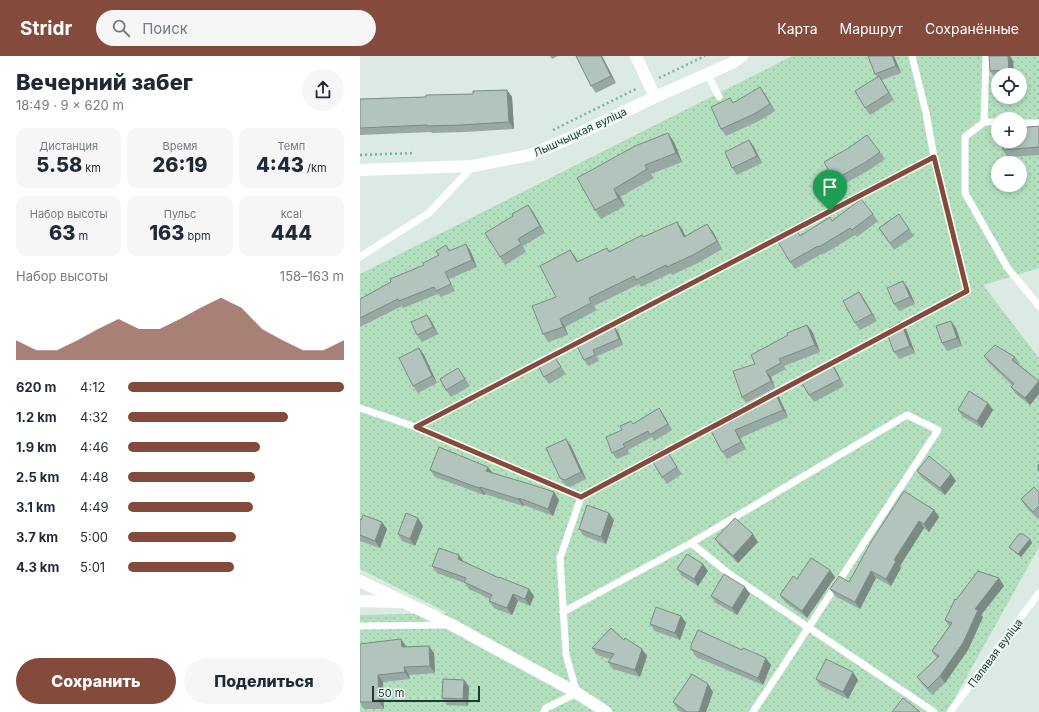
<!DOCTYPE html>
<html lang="ru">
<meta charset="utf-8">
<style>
:root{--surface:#fff;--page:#f6f6f7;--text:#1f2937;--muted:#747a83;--accent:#844b3d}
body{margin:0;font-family:Inter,sans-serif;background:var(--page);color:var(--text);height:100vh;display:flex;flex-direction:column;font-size:15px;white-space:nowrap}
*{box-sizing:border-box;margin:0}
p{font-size:13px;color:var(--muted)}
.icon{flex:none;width:22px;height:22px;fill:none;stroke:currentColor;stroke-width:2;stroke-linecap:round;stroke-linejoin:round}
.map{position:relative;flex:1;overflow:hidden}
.panel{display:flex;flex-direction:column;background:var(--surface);width:360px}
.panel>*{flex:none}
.controls{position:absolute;left:631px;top:12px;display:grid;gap:8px}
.controls a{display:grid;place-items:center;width:36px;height:36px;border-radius:50%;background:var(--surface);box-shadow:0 2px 6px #0003;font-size:20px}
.scale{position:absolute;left:12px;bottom:10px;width:108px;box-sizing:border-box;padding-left:4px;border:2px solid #1d3b33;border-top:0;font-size:11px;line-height:14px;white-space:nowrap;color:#1d3b33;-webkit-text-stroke:3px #edf7f2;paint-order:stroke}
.pin{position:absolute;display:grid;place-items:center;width:34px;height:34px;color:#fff;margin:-41px -17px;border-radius:50% 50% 50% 0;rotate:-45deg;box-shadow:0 0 4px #0007}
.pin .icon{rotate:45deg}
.round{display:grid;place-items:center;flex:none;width:42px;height:42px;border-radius:21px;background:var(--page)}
.head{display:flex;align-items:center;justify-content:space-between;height:68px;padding:0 16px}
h1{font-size:22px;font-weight:800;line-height:30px}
.stats{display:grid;grid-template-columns:repeat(3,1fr);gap:6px;height:68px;padding:4px 16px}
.stats div{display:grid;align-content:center;border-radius:10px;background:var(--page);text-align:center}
.stats b{font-size:20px;font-weight:800}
.stats small{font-size:11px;font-weight:400}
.stats p{font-size:11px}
.chart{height:112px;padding:8px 16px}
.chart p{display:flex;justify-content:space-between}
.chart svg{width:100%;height:72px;margin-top:4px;fill:var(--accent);opacity:.7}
.button{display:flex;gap:8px;margin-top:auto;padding:8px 16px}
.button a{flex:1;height:46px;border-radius:24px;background:var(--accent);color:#fff;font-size:16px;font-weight:800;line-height:46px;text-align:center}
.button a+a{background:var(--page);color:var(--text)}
ul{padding:0 16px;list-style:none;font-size:13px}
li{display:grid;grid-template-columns:64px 48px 1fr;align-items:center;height:30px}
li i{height:10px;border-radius:5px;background:var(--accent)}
header{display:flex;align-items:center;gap:24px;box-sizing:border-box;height:56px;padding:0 20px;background:var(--accent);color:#fff}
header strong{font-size:19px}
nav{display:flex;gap:22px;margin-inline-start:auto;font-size:14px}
.search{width:280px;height:36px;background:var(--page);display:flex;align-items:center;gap:10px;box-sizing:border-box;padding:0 14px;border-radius:22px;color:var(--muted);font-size:15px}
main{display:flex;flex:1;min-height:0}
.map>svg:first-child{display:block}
.garden{fill:url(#garden-dots);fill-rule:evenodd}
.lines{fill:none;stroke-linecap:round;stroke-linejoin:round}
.path{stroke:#79b2a0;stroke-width:2.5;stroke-dasharray:2 3;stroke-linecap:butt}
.lane{stroke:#fff;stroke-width:7}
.street{stroke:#fff;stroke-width:12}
.wall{fill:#98a9a3}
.shaded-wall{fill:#7c8a84}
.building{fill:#b1c5bd;stroke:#7c8a84}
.route-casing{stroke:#fff;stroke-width:8}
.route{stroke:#844b3d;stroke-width:5}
.labels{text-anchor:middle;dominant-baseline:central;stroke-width:3.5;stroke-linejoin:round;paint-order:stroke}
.street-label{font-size:11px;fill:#1d3b33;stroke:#edf7f2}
</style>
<header>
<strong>Stridr</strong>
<div class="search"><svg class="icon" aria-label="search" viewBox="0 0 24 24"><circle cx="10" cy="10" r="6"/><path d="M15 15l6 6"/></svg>Поиск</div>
<nav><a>Карта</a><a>Маршрут</a><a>Сохранённые</a></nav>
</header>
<main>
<section class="panel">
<div class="head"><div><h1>Вечерний забег</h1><p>18:49 · 9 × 620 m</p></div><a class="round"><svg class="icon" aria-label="share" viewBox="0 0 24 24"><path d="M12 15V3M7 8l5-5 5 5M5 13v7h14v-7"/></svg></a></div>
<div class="stats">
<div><p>Дистанция</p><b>5.58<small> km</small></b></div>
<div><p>Время</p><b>26:19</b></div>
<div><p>Темп</p><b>4:43<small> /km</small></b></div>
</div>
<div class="stats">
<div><p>Набор высоты</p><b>63<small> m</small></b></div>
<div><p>Пульс</p><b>163<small> bpm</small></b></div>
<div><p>kcal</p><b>444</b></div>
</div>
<div class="chart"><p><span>Набор высоты</span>158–163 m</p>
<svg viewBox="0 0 160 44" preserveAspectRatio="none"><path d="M0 44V32L10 38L20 38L30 32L40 25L50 19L60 25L70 25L80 19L90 12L100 6L110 12L120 25L130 32L140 38L150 38L160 32V44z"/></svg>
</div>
<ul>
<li><b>620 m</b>4:12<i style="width:100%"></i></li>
<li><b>1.2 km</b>4:32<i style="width:74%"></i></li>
<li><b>1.9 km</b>4:46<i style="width:61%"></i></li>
<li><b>2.5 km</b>4:48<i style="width:59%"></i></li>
<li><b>3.1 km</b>4:49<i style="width:58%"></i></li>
<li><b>3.7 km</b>5:00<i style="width:50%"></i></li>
<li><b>4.3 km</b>5:01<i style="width:49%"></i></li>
</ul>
<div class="button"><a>Сохранить</a><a>Поделиться</a></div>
</section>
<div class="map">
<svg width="679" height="656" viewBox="0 0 679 656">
<defs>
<pattern id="garden-dots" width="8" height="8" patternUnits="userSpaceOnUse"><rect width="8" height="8" fill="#b2dfbe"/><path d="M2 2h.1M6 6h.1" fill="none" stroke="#99c0a4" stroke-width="1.8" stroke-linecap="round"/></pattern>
</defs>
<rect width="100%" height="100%" fill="#dceae4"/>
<path class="garden" d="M432 0H679V212L623 229 679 302V491L587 656H0V559L88 557 0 513V218ZM638 19H660V41H638ZM638 63H660V85H638ZM638 107H660V129H638Z"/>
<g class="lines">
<path class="path" d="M299 22 345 0
M193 74 278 32
M0 99 54 97"/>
<path class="lane" d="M347 17 359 41
M624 66 626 0
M638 66H624L605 81V137L647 211 679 250
M660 67H679
M0 201 69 157 113 110
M464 311 607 235 574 101 566 57 552 0
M409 340 448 320
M0 352 56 371 221 441
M56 371 574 101
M331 487 372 520 574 656
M203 556 331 487 547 359 578 374 393 656
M0 570 88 569
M184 656 186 652 217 637 206 599 200 502 221 441 358 368
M590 656 679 537"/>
<path class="street" d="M276 0 295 41
M0 114 113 110 170 99 210 82 295 41 372 7 382 0
M0 525 92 569 217 637 246 656
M0 545 39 546"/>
</g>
<path class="wall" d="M190 0H198L192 3Z
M216 0H242L256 27 236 37 231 30Z
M508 0H534L541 17 522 24 534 44 510 59 505 52 517 21 515 18Z
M629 0H650L653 5 654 19H638V22H635L630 15Z
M147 34 152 41 154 73 105 76 72 77 71 76 0 79V43L66 41 113 38Z
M405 38 415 55 399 65 366 80 361 73 373 47Z
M679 70V99L647 101 643 94Z
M507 79 525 103 511 113 479 131 474 124 487 93Z
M389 84 394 91 402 107 377 119 372 112Z
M314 86 322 106 291 118 294 122 260 141 265 150 241 163 235 154 217 122Z
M168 149 173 156 185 177 163 190 166 196 145 209 140 201 153 160Z
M513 158 518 165 497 181 495 179 464 198 463 197 435 213 430 206 440 180 473 165Z
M539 158 554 180 534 194 519 172Z
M322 173 325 180 353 176 362 193 338 207 312 219 311 217 281 231 279 228 234 250 237 254 205 271 208 279 188 286 183 278 196 241 210 194 218 206 249 195 283 181Z
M86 189 90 195 110 194 117 211 89 223 95 235 81 241 78 238 43 252 42 250 0 271V243L64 209 79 199Z
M548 232 555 248 539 255 534 248Z
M499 236 504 243 517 265 500 274 495 267Z
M72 266 78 278 62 286 57 279Z
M596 272 602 290 587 295 582 287Z
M546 273 555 297 539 303 534 296Z
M452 275 460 296 424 310 426 313 411 321 415 332 386 347 382 341 395 308Z
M258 276 263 289 237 300 239 305 228 310 224 304 217 290Z
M59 292 64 299 77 327 58 337 53 330Z
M194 300 206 318 189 328 184 321Z
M624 300 655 301 660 308 659 309 679 326V338L670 349 656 338 651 331 653 330 629 307Z
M98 312 110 330 91 341 86 334Z
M475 312 484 330 454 346 449 339Z
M414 334 419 341 428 361 380 382 386 393 367 403 362 396 348 369Z
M628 347 633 354 622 372 603 361 598 354Z
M299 352 312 374 294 385 292 381 268 394 269 398 257 403 252 397 262 374 271 365 273 368Z
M211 390 226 423 210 431 205 429 200 422Z
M305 392 322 418 307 428 302 421Z
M128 411 133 417 194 436 199 444 193 460 164 449 163 450 125 438 124 439 75 421 70 414Z
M557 415 591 418 596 425 585 439 562 422Z
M679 436V462L678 463 666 451 661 443Z
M574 454 579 461 569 476 564 472 540 510 541 512 531 530 516 522 500 553 475 540 470 533 489 526 511 486Z
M58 462 63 470 55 490 42 485 38 478Z
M0 463 27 473 20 492 0 485Z
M254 464 246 488 224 480 219 473Z
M355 483 398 486 378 507 360 490Z
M670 483 672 487 661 501 652 494 649 491Z
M99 499 104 506 139 522 169 533 174 540 170 550 158 545 152 559 134 552 129 545 130 543 109 533 105 527 77 517 72 510Z
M317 513 348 515 338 530 322 520Z
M475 521 447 562 425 546 420 539 437 523Z
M639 522 644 530 621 559 623 561 608 594 585 627 572 639 562 628 557 621 577 602 572 595 589 570 585 564 596 544Z
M385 531 390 538 377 559 356 547 351 540Z
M321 560 326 567 320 584 295 575 290 568Z
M264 584 287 600 280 621 253 613 248 606 250 603 237 599 232 592Z
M0 588 46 591 74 597 75 617 49 619 50 623 23 626 24 653H4L0 646Z
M331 593 382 594 411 609 403 629 336 601Z
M456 623 498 624 488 643 461 630Z
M104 624 109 631 108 650 87 649 82 642Z
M353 636 346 656H321L318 654 313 646Z"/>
<path class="shaded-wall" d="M241 0H242L256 27 251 20Z
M532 0H534L541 17 536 10Z
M648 0H650L653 5 654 19H653L649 14Z
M400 31 405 38 415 55 410 48Z
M147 34 152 41 154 73 149 66Z
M308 77 314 86 322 106 316 97Z
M389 84 394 91 402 107 397 100Z
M254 133 260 141 265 150 258 142Z
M168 149 173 156 185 177 180 170Z
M317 166 322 173 330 189 324 181Z
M347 168 353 176 362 193 357 185Z
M106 188 110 194 117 211 112 204Z
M210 194 216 202 222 214 217 206Z
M543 225 548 232 555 248 550 241Z
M499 236 504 243 517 265 512 258Z
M67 259 72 266 78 278 73 271Z
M200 263 205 271 208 279 203 271Z
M591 265 596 272 602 290 597 282Z
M541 266 546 273 555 297 550 290Z
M447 269 452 275 460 296 455 289Z
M254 270 258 276 263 289 259 283Z
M59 292 64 299 77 327 72 320Z
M470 305 475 312 484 330 480 323Z
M406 315 411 321 415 332 411 325Z
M679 325V338L670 349 665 342Z
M414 334 419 341 428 361 423 354Z
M628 347 633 354 622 372 617 365Z
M299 352 303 358 312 374 308 368Z
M375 374 380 382 386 393 381 386Z
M206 383 211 390 226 423 221 416Z
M128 411 133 418 126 415Z
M591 418 596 425 585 439 580 432Z
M120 431 125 438 124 439 119 432Z
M194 436 199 444 193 460 188 453Z
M159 442 164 449 163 450 158 443Z
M574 454 579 461 569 476 564 468Z
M249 457 254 464 246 488 241 481Z
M58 462 63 470 55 490 50 483Z
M559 465 564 472 540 510 541 512 531 530 526 523 534 504Z
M22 466 27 473 20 492 15 485Z
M393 478 398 486 378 507 373 500Z
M670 483 672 487 661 501 658 498Z
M99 499 104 506 98 503Z
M343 508 348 515 338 530 334 523Z
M470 514 475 521 447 562 442 555Z
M511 515 516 522 500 553 495 546Z
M639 522 644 530 621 559 623 561 608 594 585 627 580 620 615 553Z
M385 531 390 538 377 559 372 552Z
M169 533 174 540 170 550 165 543Z
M153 538 158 545 152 559 147 552Z
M321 560 326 567 320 584 315 577Z
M41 583 46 590 42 591Z
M69 590 74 597 75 617 70 610Z
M282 593 287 600 280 621 275 614Z
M406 602 411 609 403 629 398 622Z
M44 611 49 619 50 623 45 616Z
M493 616 498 624 488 643 483 636Z
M18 619 23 626 24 653 19 646Z
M104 624 109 631 108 650 103 643Z
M348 628 353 636 346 656H339Z"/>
<path class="building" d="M216 0H241L251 20 231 30Z
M508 0H532L536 10 515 18Z
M629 0H648L649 14 630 15Z
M519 20 529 37 505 52 495 35Z
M400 31 410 48 394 58 361 73 351 51 370 42 373 47Z
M147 34 149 66 100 69 67 70V69L0 72V43L66 41V39L113 38V35Z
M679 70V91L643 94 642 85H660V72Z
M308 77 316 97 285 109 287 113 254 133 258 142 235 154 217 122 275 90Z
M507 79 520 96 506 106 474 124 464 106 487 93Z
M389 84 397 100 372 112 365 96Z
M501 143 513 158 492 174 490 172 459 191 458 190 430 206 418 186 437 175 440 180 470 161 472 165Z
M168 149 180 170 158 183 161 188 140 201 125 177 153 160 152 158Z
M539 158 549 173 530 187 519 172Z
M317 166 324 181 347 168 357 185 333 199 307 211 306 209 276 224 274 220 229 242 231 247 200 263 203 271 183 278 172 250 196 241 180 210 210 194 217 206 247 192 249 196 282 179 283 181Z
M106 188 112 204 85 216 91 228 76 235 74 231 39 245 38 243 0 262V243L31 226 30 223 64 209 63 207 79 199 76 195 86 189 89 195Z
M543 225 550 241 534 248 527 232Z
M499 236 512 258 495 267 483 245Z
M67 259 73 271 57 279 51 266Z
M591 265 597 282 582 287 576 270Z
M541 266 550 290 534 296 526 275 530 273 529 272Z
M447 269 455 289 419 303 421 307 406 315 411 325 382 341 373 315 395 308 391 299 428 279 427 277Z
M254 270 259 283 233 294 235 299 224 304 217 290 237 280 236 278Z
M635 289 655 301 652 304 679 325 665 342 651 331 654 328 624 300Z
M59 292 72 320 53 330 39 302Z
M194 300 201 311 184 321 178 310Z
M470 305 480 323 449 339 439 322Z
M98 312 105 323 86 334 80 323Z
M414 334 423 354 375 374 381 386 362 396 348 369Z
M609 335 628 347 617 365 598 354Z
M299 352 308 368 290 379 288 375 263 388 265 391 252 397 246 381 262 374 260 370 271 365 273 368Z
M206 383 221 416 205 424 200 422 186 392Z
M79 391 128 411 126 415 176 430 194 436 188 453 159 442 158 443 120 431 119 432 70 414Z
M305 392 317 411 302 421 289 400Z
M569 400 591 418 580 432 557 415Z
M679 408V415L678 414V409Z
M674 431 679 436V450L673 456 661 443Z
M544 435 574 454 564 468 559 465 534 504 536 505 526 523 511 515 495 546 470 533 479 520 489 526 511 486Z
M227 449 249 457 241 481 219 473Z
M46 457 58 462 50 483 38 478Z
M3 459 22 466 15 485 0 479V463L1 464Z
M375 462 393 478 373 500 355 483Z
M659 478H663L670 483 658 498 649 491Z
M79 492 99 499 98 503 139 522V521L169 533 165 543 153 538 147 552 129 545 132 539 104 526 106 522 72 510Z
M327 498 343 508 334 523 317 513Z
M451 502 470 514 442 555 420 539 433 520 437 523Z
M618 515 639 522 615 553 618 554 603 587 580 620 568 632 557 621 579 600 572 595 592 567 585 564 595 543 596 544Z
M364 518 385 531 372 552 351 540Z
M296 551 321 560 315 577 290 568Z
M251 572 264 584 265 582 282 593 275 614 248 606 254 598 232 592Z
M338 574 382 594 383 592 406 602 398 622 331 593V589Z
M41 583 42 591 69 590 70 610 44 611 45 616 18 619 19 646H0V588Z
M466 603 493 616 483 636 456 623Z
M332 618 348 628 339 656H327L313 646Z
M83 623 104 624 103 643 82 642Z
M543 642 560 656H532Z"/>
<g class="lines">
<defs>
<path id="route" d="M574 101 607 235 221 441 56 371Z"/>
</defs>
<use href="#route" class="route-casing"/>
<use href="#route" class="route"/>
</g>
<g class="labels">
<g class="street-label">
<text transform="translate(220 76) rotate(-25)">Лышчыцкая вуліца</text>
<text transform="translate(635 597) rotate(-53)">Палявая вуліца</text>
</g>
</g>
</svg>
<div class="controls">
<a><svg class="icon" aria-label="locate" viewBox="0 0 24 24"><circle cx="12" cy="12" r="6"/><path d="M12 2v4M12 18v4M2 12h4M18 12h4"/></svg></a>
<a>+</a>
<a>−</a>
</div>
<div class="scale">50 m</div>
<div class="pin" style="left:470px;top:155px;background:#1e9e55"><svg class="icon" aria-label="arrive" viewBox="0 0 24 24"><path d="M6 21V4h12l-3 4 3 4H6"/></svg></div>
</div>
</main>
